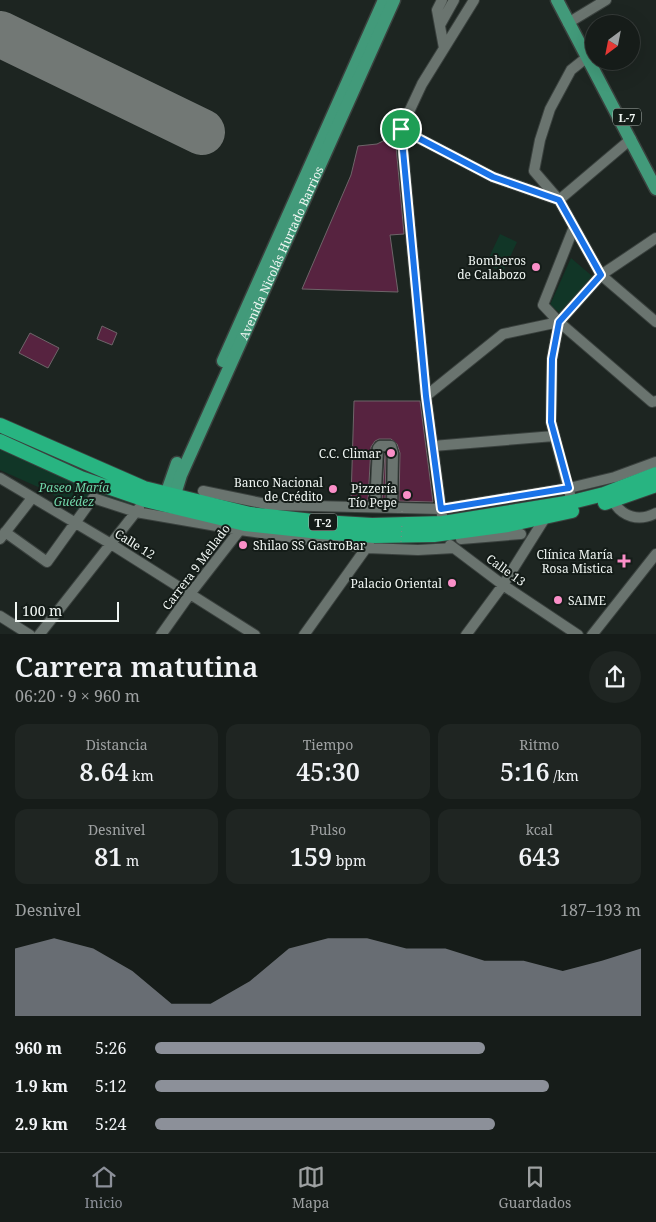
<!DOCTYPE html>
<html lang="es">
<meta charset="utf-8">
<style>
:root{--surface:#161c19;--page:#1f2522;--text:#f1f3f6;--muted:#9ea1a2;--line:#353a38;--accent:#8c9099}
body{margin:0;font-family:"Noto Serif",serif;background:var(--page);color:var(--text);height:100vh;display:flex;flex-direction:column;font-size:19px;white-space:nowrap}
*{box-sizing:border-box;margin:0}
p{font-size:16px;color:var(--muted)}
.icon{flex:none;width:28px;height:28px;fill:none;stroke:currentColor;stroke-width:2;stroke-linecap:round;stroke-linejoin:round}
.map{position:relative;height:634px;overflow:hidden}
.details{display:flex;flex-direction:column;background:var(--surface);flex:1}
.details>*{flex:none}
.needle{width:32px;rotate:212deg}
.controls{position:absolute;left:585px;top:15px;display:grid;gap:10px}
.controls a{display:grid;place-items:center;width:55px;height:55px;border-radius:50%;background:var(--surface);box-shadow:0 5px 20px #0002,0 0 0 1px var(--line);font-size:25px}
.scale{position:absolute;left:15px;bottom:12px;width:104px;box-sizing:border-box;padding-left:5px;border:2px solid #f0f6f3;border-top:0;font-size:14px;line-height:18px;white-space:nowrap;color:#f0f6f3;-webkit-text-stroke:4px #141c18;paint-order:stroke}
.pin{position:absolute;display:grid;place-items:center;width:42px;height:42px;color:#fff;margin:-21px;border:2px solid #fff;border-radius:50%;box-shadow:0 1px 5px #0007}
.round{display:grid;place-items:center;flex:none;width:52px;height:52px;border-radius:26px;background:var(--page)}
.summary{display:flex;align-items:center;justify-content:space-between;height:85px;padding:0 15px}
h1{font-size:28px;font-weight:600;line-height:38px}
.metrics{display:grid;grid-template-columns:repeat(3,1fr);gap:8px;height:85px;padding:5px 15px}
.metrics div{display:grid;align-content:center;border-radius:12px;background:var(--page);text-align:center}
.metrics b{font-size:25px;font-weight:600}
.metrics small{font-size:14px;font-weight:400}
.metrics p{font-size:14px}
.chart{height:140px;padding:10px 15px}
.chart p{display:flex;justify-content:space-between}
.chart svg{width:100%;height:90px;margin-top:5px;fill:var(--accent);opacity:.7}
ul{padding:0 15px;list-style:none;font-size:16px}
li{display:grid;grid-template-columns:80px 60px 1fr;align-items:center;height:38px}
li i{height:12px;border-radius:6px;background:var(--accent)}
.menu{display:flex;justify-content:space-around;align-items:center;height:70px;border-top:1px solid var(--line);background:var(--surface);font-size:14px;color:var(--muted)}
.menu a{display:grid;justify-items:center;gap:2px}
.menu .on{color:var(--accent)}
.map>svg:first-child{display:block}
.green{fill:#113627}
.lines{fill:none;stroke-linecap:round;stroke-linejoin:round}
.runway{stroke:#727875;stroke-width:46}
.building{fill:#572340;stroke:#6e6569}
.minor-casing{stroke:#3a413e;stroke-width:12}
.major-casing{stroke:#3a413e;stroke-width:15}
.highway-casing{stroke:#3a413e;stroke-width:16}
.minor{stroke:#6a746f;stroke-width:10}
.major{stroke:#429a7a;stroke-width:12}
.highway{stroke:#28b481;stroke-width:14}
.path-bridge{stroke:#818884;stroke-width:1;stroke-dasharray:1 4;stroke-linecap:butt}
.route-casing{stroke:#fff;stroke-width:10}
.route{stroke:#1a73e8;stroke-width:6}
.poi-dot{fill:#fa8fc8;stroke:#141c18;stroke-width:2}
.labels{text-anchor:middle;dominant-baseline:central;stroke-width:4;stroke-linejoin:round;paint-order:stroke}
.shield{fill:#141c18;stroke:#aeb5b1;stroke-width:1}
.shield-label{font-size:11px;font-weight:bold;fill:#f0f6f3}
.street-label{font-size:12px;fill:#f0f6f3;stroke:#141c18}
.poi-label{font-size:12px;fill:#f0f6f3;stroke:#141c18;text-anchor:end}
.park-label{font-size:12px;font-style:italic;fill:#70d6a9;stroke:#141c18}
</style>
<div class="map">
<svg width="656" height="635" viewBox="0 0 656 635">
<rect width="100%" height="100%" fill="#1d2521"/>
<path class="green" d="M500 234 517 242 503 272 486 264Z
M571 258 592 276 561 314 550 305Z
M0 431 121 481 122 487 0 435Z
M0 445 133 502 130 506 90 494 79 511 47 491 0 470Z"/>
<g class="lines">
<path class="runway" d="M0 34 202 132"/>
</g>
<path class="building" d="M395 135 404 234 390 235 398 292 302 289 351 175 358 146 377 144Z
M102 326 117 333 112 345 97 339Z
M30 333 59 348 48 368 19 353Z
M354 401H420L433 502 399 501 400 453 397 444 391 439H379L375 441 371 447 368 500H351Z
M385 453 386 454 385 501H382Z"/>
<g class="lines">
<defs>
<path id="minor" d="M442 0 437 10 444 48
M568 23 606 0
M440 25 454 0
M586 58 571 70 550 109 540 140 534 171 559 200 601 275 656 322
M401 129 493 177 559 200 631 139
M656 238 601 275 559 322 652 402 656 401
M559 322 543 305 574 227
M426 396 401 129 422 84 474 0
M433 446 554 436
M0 478 111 544 255 635
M203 491 271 505 441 509 569 488 615 477 656 462
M613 501C622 517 639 522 656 513
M375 507 378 448 380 446H391L393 453 392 508
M443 523 426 396 503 334 559 322 552 359 551 422 572 502
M5 532 47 562 93 498 136 512 240 530 367 548 418 550 454 548
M0 539 32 498
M461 539 521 534
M450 545 503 585 578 635
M0 616 30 635
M39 635 139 508
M161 635 190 594 243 526
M304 635 369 544
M466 635 503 585 545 518
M592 635 656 554"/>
<g id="major">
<path d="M557 0 656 189"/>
<path d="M223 361 384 0"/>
<path d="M163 503 177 463"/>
<path id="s1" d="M172 504 181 475 394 0"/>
</g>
<path id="highway" d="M0 425 144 488 250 514 322 522 372 525 443 523 572 502 604 494 656 474
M0 441 81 478 145 500 245 524 320 532 375 536 434 535 508 525 572 511
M605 503 656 485"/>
</defs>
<use href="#minor" class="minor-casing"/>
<use href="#major" class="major-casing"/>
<use href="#highway" class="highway-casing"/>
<use href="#minor" class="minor"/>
<use href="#major" class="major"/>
<use href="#highway" class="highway"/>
<path class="path-bridge" d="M402 512V507
M401 542 402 524"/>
</g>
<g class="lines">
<defs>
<path id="route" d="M401 129 493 177 559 200 601 275 559 322 552 359 551 422 569 488 441 509 426 396Z"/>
</defs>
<use href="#route" class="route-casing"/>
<use href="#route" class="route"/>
</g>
<g class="poi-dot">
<circle cx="536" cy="267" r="5"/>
<circle cx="391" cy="453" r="5"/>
<circle cx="333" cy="489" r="5"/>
<circle cx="407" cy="495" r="5"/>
<circle cx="243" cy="545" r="5"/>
<path d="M621.5 553.5h5v5h5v5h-5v5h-5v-5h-5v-5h5z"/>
<circle cx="452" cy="583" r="5"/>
<circle cx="558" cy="600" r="5"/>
</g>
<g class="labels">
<g class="shield">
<rect x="613" y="108.5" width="28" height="17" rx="4"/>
<rect x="309" y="513.5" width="28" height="17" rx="4"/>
</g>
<g class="shield-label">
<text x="627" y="117">L-7</text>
<text x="323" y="522">T-2</text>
</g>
<g class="street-label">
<text stroke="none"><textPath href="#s1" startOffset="274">Avenida Nicolás Hurtado Barrios</textPath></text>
<text transform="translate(135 544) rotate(32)">Calle 12</text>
<text transform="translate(196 567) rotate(-53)">Carrera 9 Mellado</text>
<text transform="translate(506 570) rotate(36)">Calle 13</text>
</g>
<g class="poi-label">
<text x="526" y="260">Bomberos<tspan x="526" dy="14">de Calabozo</tspan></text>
<text x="381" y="453">C.C. Climar</text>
<text x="323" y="482">Banco Nacional<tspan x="323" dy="14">de Crédito</tspan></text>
<text x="397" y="488">Pizzería<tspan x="397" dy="14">Tío Pepe</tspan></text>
<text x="253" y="545" text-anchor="start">Shilao SS GastroBar</text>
<text x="613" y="554">Clínica María<tspan x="613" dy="14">Rosa Mistica</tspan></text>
<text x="442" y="583">Palacio Oriental</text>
<text x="568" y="600" text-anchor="start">SAIME</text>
</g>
<g class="park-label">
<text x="74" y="487">Paseo María<tspan x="74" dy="14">Guédez</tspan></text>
</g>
</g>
</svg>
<div class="controls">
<a><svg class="needle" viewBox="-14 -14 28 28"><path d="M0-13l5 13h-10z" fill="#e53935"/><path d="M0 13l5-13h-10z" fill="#9ea1a2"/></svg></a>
</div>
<div class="scale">100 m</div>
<div class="pin" style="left:401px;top:129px;background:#1e9e55"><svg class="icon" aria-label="arrive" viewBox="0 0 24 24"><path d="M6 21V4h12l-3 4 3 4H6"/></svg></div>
</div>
<section class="details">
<div class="summary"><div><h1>Carrera matutina</h1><p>06:20 · 9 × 960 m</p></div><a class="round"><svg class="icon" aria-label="share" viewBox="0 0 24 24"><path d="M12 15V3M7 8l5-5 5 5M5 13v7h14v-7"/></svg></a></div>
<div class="metrics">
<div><p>Distancia</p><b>8.64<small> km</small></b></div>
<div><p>Tiempo</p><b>45:30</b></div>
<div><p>Ritmo</p><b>5:16<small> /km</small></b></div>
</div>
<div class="metrics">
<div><p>Desnivel</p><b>81<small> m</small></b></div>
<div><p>Pulso</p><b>159<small> bpm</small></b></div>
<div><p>kcal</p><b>643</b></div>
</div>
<div class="chart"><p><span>Desnivel</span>187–193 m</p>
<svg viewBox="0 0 160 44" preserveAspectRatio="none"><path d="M0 44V11L10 6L20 11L30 22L40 38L50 38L60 27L70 11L80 6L90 6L100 11L110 11L120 17L130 17L140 22L150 17L160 11V44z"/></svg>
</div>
<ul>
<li><b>960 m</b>5:26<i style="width:68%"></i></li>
<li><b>1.9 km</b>5:12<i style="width:81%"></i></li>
<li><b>2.9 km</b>5:24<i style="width:70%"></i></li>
</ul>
</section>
<nav class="menu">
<a class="on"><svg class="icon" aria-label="home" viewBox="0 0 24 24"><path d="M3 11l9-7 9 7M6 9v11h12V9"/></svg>Inicio</a>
<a><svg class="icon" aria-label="map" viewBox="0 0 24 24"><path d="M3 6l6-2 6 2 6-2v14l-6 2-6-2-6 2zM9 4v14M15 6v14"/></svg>Mapa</a>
<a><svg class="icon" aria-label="saved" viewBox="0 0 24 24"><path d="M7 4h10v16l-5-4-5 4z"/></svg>Guardados</a>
</nav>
